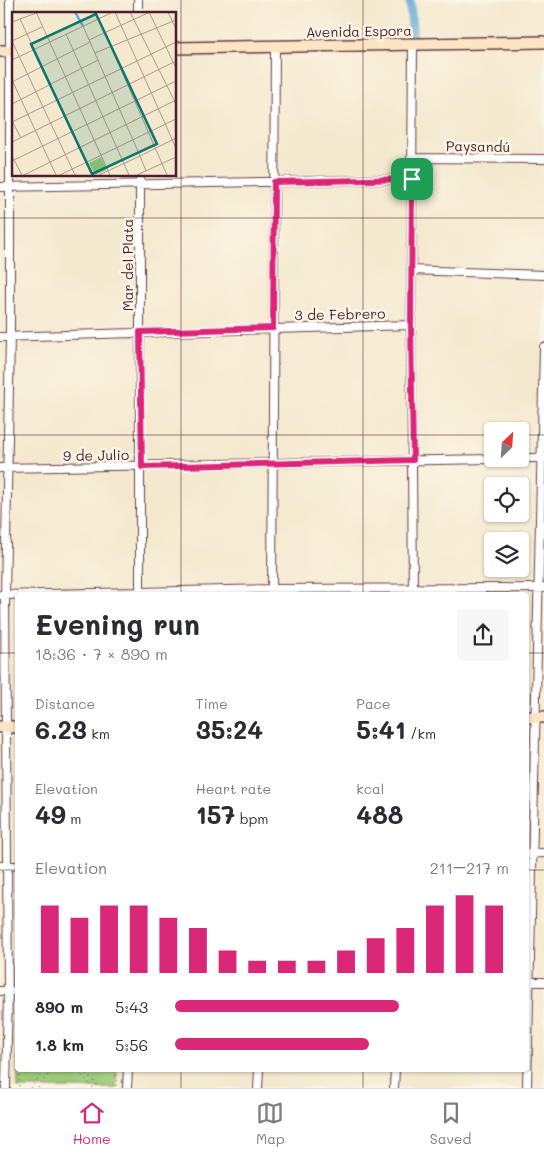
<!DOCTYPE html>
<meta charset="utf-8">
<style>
:root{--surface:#fff;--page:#f7f7f7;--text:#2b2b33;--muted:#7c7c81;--line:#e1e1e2;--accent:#db2777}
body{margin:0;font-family:Mali,sans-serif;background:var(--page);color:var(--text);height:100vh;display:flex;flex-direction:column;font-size:19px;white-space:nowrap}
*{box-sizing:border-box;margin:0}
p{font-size:16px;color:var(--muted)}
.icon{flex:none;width:28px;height:28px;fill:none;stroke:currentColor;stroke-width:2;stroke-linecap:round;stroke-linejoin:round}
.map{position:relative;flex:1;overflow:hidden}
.sheet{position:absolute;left:15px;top:592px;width:514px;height:480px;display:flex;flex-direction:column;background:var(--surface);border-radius:5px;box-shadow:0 1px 4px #0004}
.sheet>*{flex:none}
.needle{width:32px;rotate:25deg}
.buttons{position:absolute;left:484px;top:422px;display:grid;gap:10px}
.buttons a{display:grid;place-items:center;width:45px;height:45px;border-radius:5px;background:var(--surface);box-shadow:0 1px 4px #0004;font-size:25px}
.pin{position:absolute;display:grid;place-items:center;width:42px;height:42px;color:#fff;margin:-21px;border-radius:10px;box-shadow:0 2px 8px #0006}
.round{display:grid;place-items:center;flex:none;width:52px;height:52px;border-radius:5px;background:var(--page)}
.headline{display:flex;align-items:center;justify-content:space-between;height:85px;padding:0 20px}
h1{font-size:28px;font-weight:700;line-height:38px}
.stats{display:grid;grid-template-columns:repeat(3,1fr);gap:8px;height:85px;padding:5px 20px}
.stats div{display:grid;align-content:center}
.stats b{font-size:25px;font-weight:700}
.stats small{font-size:14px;font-weight:400}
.stats p{font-size:14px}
.chart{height:140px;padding:10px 20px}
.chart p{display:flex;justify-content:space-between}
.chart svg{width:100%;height:90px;margin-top:5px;stroke:var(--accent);stroke-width:6}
ul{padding:0 20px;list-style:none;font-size:16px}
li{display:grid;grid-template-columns:80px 60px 1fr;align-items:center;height:38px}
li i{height:12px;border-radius:6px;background:var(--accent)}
.dock{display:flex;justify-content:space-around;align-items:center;height:70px;border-top:1px solid var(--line);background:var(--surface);font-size:14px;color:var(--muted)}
.dock a{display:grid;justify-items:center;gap:2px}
.dock .on{color:var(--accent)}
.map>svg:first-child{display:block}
.green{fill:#9dcb79;stroke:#747552}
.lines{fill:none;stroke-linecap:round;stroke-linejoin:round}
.canal{stroke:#62a8d8;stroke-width:9}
.street-casing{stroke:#643d44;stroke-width:10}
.secondary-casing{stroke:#643d44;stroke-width:14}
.path{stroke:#643d44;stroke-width:1;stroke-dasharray:1 4;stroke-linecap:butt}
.street{stroke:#fff;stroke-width:8}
.secondary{stroke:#fce5c4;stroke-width:11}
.route-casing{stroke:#fff;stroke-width:10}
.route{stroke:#db2777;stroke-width:6}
.grid{fill:none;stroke:#4a1f2b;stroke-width:1;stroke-opacity:0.55}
.labels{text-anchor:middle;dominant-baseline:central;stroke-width:5;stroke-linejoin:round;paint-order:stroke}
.street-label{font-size:14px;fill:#4a1f2b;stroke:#fcf5e5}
.inset-river{fill:none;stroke:#62a8d8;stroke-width:2.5}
.inset-road{fill:none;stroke:#b0988d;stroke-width:1}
.view{fill:#0f766e;fill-opacity:0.15;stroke:#0f766e;stroke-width:2.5}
.inset-edge{fill:none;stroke:#4a1f2b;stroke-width:2.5}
</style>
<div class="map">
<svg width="544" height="1088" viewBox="0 0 544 1088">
<rect width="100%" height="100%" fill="#fcf5e5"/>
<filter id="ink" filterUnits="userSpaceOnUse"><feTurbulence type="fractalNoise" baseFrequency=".02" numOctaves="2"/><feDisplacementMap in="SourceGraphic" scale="10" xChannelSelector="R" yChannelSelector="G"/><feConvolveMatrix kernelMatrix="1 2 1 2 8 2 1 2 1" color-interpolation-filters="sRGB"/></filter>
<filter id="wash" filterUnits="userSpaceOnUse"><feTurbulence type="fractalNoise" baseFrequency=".0096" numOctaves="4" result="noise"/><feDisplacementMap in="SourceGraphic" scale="20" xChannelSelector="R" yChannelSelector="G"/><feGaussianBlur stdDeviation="1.12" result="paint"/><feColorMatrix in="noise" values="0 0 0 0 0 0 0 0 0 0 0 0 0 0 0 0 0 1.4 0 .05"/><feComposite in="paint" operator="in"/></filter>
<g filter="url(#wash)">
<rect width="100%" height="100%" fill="#f4e9cf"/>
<path class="green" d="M16 1003 18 1070H117L116 1088H18Z"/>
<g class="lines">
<path class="canal" d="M410 0 413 45"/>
</g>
</g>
<g filter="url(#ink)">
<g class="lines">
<defs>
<path id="street" d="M138 0V14
M413 45 411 325 413 595
M411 158 544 159
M0 187 412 179
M411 270 544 275
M0 337 411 325
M520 458H544
M0 468 492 459
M1 595 272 589 544 588
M140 595V175
M272 595 275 47
M526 854 544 853
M0 866H18
M526 982H544
M0 991H18
M6 1088 8 991 5 595 10 336V0
M127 1088 128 1070
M258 1088 259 1070
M394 1088 395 1070
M527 1088 544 347"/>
<path id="secondary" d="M175 48 544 42
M0 51H14
M526 717H544
M0 727H18"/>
</defs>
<use href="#street" class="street-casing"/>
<use href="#secondary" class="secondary-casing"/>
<path class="path" d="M19 1070V1088
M50 1070 67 1074 80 1070
M83 1070 100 1088
M116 1070V1088
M79 1072 93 1088
M30 1088 45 1070
M38 1088 50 1072"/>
<use href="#street" class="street"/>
<use href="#secondary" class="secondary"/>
</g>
</g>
<g class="lines" filter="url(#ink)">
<defs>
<path id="route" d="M412 179 411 325 413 460 142 467 140 332 273 328 274 182Z"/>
</defs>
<use href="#route" class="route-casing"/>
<use href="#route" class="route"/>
</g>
<path class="grid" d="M181 0V595M363 0V595M0 218H544M0 435H492M520 435H544M0 653H18M526 653H544M0 870H18M526 870H544M181 1070V1088M363 1070V1088"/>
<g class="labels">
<g class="street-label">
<text transform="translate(359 31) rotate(-1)">Avenida Espora</text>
<text transform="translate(478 146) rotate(1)">Paysandú</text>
<text transform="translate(127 265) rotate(-90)">Mar del Plata</text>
<text transform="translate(340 314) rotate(-1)">3 de Febrero</text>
<text transform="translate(96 455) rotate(-1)">9 de Julio</text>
</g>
</g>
<g transform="translate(12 12)">
<rect width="164" height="164" fill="#f4e9cf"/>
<path d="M89 145 95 158 83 163 77 151Z" fill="#9dcb79"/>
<path class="inset-river" d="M63 0 71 14"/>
<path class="inset-road" d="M24 0 98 163M103 0 164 136M118 0 164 92M137 0 164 56M156 0 164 17M8 7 81 163M87 7 155 163M0 10 24 1M71 14 128 144 87 163M54 22 117 163M77 28 138 0M0 29 63 163M0 29 30 15M83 41 164 8M0 48 101 0M0 68 44 163M0 70 78 30M0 92 86 48M0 109 9 126M0 110 164 30M0 130 164 49M0 144 10 163M0 149 164 69M134 159 128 144 164 126M12 163 164 88M48 163 164 107M125 163 164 145"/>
<path class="view" d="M84 2 145 132 80 162 19 32Z"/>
<rect width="164" height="164" class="inset-edge"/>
</g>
</svg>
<div class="buttons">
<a><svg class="needle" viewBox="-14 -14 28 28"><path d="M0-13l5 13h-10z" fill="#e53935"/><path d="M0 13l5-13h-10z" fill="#7c7c81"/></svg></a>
<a><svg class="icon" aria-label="locate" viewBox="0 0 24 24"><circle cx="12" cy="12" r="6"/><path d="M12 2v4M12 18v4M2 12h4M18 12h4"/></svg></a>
<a><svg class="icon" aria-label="layers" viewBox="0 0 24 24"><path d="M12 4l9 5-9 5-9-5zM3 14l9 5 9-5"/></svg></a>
</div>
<div class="pin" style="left:412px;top:179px;background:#1e9e55"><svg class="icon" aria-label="arrive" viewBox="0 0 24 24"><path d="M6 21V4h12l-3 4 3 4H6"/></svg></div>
<section class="sheet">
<div class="headline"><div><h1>Evening run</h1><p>18:36 · 7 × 890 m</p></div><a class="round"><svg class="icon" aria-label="share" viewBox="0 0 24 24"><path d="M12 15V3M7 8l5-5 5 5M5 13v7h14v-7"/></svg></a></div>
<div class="stats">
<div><p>Distance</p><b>6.23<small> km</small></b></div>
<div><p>Time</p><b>35:24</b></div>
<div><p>Pace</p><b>5:41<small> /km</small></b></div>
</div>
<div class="stats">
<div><p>Elevation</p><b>49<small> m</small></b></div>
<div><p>Heart rate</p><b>157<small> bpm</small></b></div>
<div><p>kcal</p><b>488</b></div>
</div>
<div class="chart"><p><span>Elevation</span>211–217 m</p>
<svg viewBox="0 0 160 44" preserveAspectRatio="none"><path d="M5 44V11M15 44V17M25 44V11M35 44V11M45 44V17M55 44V22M65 44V33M75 44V38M85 44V38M95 44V38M105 44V33M115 44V27M125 44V22M135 44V11M145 44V6M155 44V11"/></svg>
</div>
<ul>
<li><b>890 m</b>5:43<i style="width:67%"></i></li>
<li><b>1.8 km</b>5:56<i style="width:58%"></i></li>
</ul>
</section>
</div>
<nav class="dock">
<a class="on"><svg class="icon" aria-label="home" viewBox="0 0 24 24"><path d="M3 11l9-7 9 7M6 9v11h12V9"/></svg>Home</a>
<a><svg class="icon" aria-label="map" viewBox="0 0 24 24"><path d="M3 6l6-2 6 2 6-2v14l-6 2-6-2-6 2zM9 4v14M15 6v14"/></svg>Map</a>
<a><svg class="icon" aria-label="saved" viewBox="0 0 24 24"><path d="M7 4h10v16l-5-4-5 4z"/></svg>Saved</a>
</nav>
